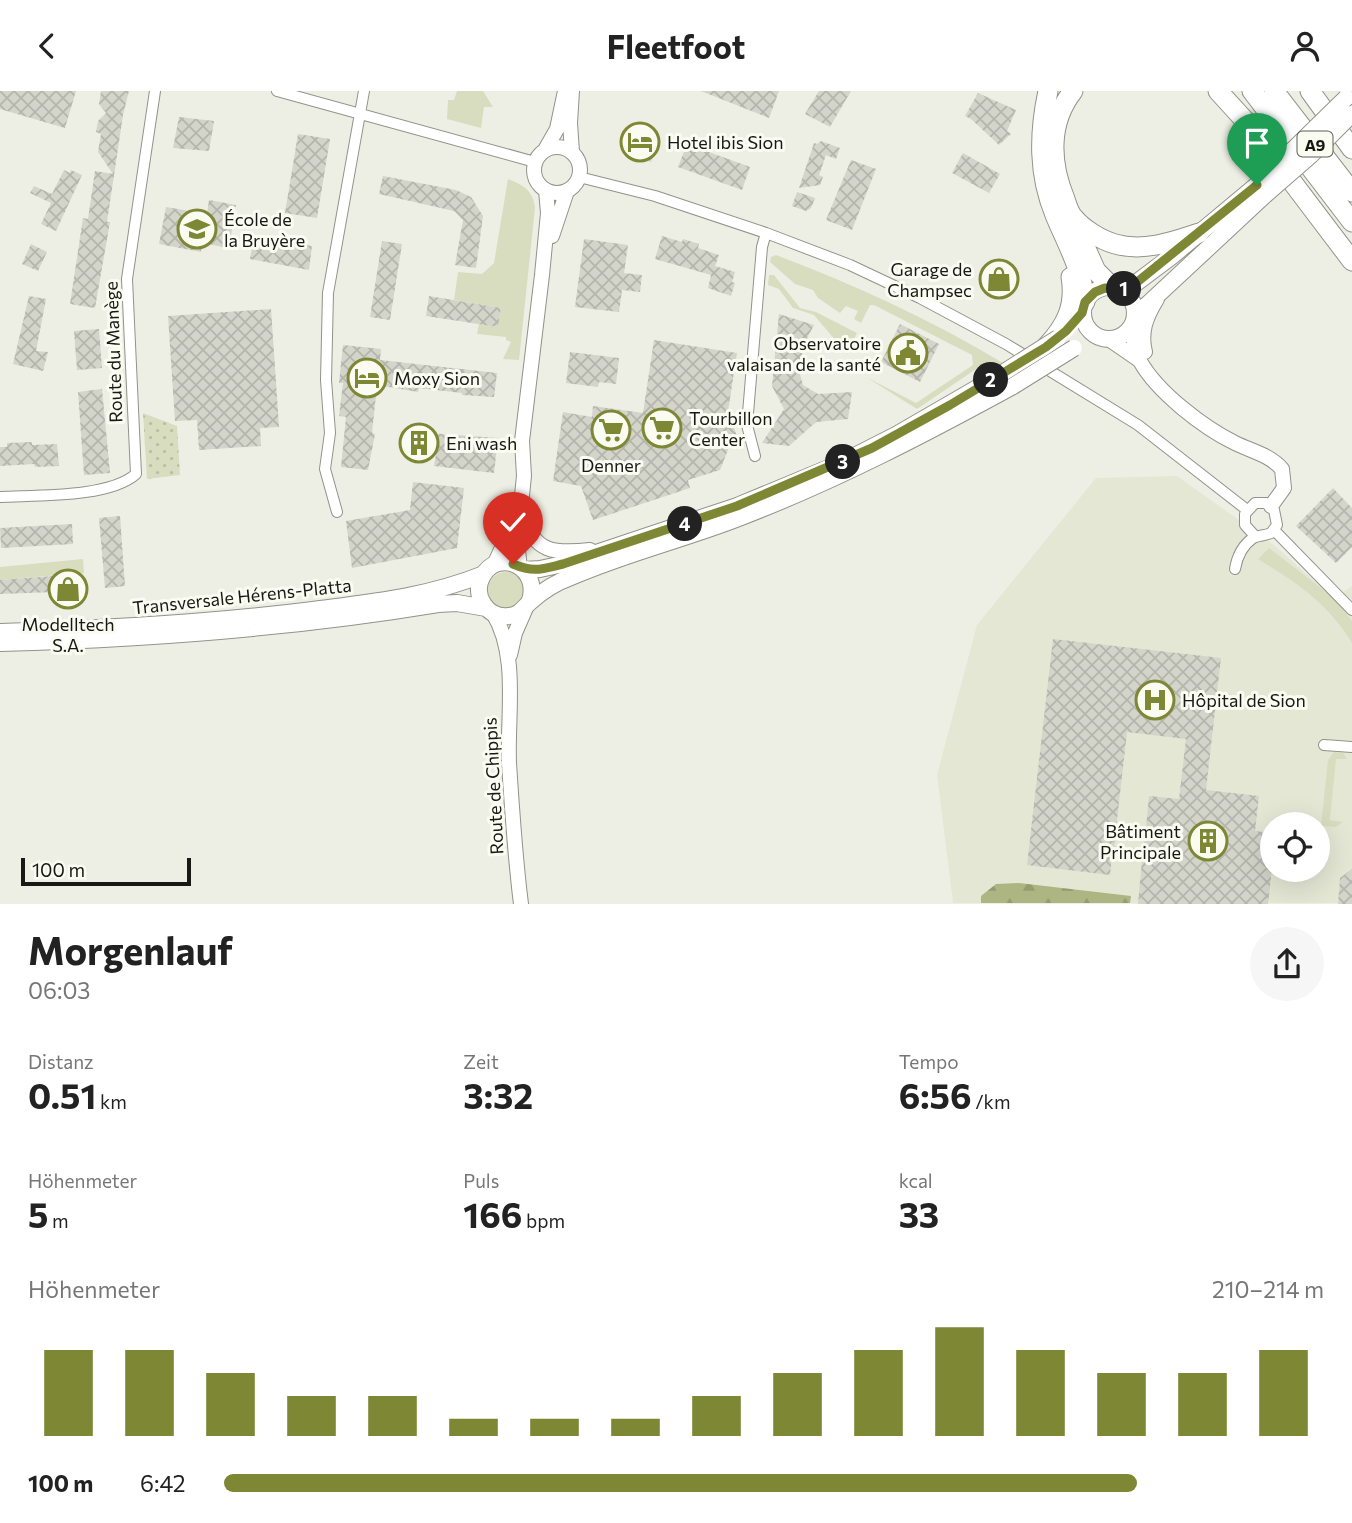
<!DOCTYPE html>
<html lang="de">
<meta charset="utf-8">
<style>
:root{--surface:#fff;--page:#f6f6f6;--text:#222;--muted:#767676;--accent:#7e8734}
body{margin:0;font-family:Commissioner,sans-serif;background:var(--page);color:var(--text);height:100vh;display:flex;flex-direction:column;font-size:26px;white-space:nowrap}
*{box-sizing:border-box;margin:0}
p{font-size:23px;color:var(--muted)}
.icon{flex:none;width:38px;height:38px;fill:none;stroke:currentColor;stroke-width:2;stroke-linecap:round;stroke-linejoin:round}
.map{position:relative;height:813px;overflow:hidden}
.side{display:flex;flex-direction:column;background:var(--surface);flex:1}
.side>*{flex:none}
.controls{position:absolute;left:1260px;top:721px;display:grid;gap:14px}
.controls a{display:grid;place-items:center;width:70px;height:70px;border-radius:50%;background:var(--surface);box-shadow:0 7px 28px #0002;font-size:35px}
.scale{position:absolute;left:21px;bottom:18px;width:170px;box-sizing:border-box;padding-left:7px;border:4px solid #181915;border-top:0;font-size:19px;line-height:24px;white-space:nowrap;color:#181915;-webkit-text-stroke:5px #fafcf1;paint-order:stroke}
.pin{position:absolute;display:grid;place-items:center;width:60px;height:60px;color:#fff;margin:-72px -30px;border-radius:50% 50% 50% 0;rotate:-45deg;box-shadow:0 0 7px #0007}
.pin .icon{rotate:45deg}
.km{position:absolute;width:35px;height:35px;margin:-18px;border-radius:50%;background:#222;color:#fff;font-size:19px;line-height:35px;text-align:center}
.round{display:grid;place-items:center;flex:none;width:74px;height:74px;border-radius:37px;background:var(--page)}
.headline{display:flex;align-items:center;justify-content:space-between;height:119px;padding:0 28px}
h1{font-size:38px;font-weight:700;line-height:52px}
.figures{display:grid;grid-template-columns:repeat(3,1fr);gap:10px;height:119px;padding:7px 28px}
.figures div{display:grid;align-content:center}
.figures b{font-size:35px;font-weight:700}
.figures small{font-size:19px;font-weight:400}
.figures p{font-size:19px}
.chart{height:196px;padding:14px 28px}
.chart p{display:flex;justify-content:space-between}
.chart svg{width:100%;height:126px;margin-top:7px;stroke:var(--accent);stroke-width:6}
ul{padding:0 28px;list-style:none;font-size:23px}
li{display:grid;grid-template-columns:112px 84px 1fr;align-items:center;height:52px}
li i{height:18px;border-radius:9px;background:var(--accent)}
header{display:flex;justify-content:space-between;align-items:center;height:91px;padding:0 28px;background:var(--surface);font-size:32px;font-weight:700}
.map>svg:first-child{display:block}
.built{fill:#e4e7d4;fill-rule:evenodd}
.grass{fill:#d8ddbf}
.forest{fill:url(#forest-firs)}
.park{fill:url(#park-dots)}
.building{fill:url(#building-cross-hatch);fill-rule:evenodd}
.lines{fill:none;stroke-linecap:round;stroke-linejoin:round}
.minor-casing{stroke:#919389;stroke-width:12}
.tertiary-casing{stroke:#919389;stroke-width:16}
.secondary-casing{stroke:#919389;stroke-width:18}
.motorway-casing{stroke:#919389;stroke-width:21}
.minor{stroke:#fff;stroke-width:10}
.tertiary{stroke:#fff;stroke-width:14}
.secondary{stroke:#fff;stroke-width:16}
.motorway{stroke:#fff;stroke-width:19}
.secondary-bridge-casing{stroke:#919389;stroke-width:18;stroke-linecap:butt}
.secondary-bridge{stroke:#fff;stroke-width:16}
.route-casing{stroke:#fff;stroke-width:14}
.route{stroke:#7e8734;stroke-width:9}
.labels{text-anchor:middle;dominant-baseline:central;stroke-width:6;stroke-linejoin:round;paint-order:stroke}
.shield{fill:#fafcf1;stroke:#5c5d57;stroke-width:2}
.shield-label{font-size:16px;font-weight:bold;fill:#181915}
.poi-label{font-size:18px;fill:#181915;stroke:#fafcf1;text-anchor:start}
.street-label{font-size:18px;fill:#181915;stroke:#fafcf1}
</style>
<header><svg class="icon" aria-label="back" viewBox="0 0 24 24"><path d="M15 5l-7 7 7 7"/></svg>Fleetfoot<svg class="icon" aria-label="person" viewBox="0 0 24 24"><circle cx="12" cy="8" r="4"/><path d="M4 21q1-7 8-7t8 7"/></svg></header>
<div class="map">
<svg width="1352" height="813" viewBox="0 0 1352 813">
<defs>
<pattern id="forest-firs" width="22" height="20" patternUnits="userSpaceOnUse" patternTransform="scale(1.75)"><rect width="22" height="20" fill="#adb583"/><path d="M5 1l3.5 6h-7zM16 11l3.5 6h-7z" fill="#949b70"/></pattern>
<pattern id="park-dots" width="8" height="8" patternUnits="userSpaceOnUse" patternTransform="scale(1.75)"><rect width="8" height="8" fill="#d8ddbf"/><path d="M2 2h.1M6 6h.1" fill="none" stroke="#b9bda3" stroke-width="1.8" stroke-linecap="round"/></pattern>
<pattern id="building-cross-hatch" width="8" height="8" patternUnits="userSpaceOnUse" patternTransform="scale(1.75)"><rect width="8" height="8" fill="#d3d5ca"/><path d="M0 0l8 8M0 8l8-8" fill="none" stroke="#b4b6ad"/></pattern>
</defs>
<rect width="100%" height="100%" fill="#edefe4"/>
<path class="built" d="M1177 385 1274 454 1334 507 1352 495V812H953L937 684 977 534 1096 387ZM1272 733H1318V779H1272Z"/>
<path class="grass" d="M457 0H483L493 16H484L481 37 447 28 448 9H454Z
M508 88C523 94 533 99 535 117L519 269 503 268 511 251 506 249V246L477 243 479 233 498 236 501 217 454 209 458 181 482 183 494 172Z
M776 164C855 194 930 228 1003 272L998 274 985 272 917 318 866 286 916 312 973 274 972 264 874 214H870L861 232 854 228 858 220 846 215 840 222 818 207 813 199 795 193 770 171 771 166Z
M769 184H774L800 217 816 221 857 242 847 263 814 224 793 217 779 198 768 194Z
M1269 457 1334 507 1352 530V552C1328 512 1297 492 1258 468Z
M83 468 84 482 0 489V476Z
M488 499a18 18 0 1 1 36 0a18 18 0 1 1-36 0Z
M1334 661 1343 662 1347 668H1336L1330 729 1343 731 1336 736 1321 735 1328 669Z"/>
<path class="forest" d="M1019 792 1131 805 1130 812H981V805L996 793Z"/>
<path class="park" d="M143 322 177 335 180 384 147 388Z"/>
<path class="building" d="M0 0H76L65 37 0 18Z
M101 0H129L123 24 107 131H110L95 217 70 213 83 127 88 128 95 80 113 83 98 61 101 43 96 41 98 30 106 22 99 13Z
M701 0H779L769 27Z
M819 0H851L830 36 805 23Z
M978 2 1016 19 1007 40 1011 43 999 54 971 28 965 25Z
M179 26 214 30 209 60 173 57Z
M628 35 660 46 651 71 630 64 632 60 621 57Z
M298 43 330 48 317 127 285 122Z
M821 50 840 57 836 68 826 64 819 84 823 86 820 94 799 97 814 52 817 53Z
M687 53 750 76 742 99 678 76Z
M963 62 1000 83 989 102 952 82Z
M851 69 876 78 852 139 826 129Z
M64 79 70 82 71 79 82 84 56 140 41 133 51 112 30 102 34 95 52 103Z
M383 85 456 99 471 106 483 125 476 177 455 174 463 129 454 120 379 103Z
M797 101 815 107 811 117 806 120 792 115Z
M209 109 236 114 229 157 202 152 201 161 159 153 166 116 207 123Z
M254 145 312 155 309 179 250 168Z
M662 145 682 151 683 148 699 153 698 157 719 164 715 175 735 181 732 191 735 192 731 205 708 197 711 184 655 168Z
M584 148 628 154 624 182 642 184 640 201 622 199 619 221 575 216Z
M382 150 402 153 390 229 370 226Z
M31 153 47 161 38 180 22 173Z
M29 205 46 208 36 260 48 261 43 280 13 273Z
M429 205 501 217 498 236 426 225Z
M271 218 279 336 260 337 261 355 199 359 197 329 175 330 168 225Z
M779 223 814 234 804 253 799 280 803 294 818 303 852 301 848 328 816 331 789 355 762 352 784 318 772 295Z
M900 233 939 253 920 291 881 271Z
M99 238 102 277 77 279 74 240Z
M654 249 737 262 728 320 737 345 733 346 720 379 688 389 690 397 593 429 581 395 553 390 563 321 592 326 593 315 643 322Z
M343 254 381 258 380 269 497 282 494 306 462 304V302L419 297 418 301 377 294 372 342 375 343 368 379 341 376 346 326 339 325 343 292H339Z
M570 261 619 267 616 293 599 291 598 296 566 292Z
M102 298 110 382 84 384 78 301Z
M414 341 498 347 494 382 434 375 436 363 412 361Z
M32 351V354L57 353 59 375 35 376 34 373 0 375V356H7V352Z
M413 391 464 397 457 457 352 477 346 430 410 419Z
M1333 397 1352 417V456L1336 472 1296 435Z
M120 425 125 495 105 497 99 427Z
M72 433 73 453 1 457 0 437Z
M80 483 82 500 0 503V489Z
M1053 548 1221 567 1206 699 1259 705 1255 740 1272 742V777L1268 813H1138L1142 769 1112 765 1110 784 1027 774ZM1127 641 1186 648 1179 708 1149 705 1144 758 1114 755Z
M1352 778V813H1338L1340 787Z"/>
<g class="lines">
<defs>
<path id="minor" d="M277 0 535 71
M579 86 655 105 766 142 850 174 920 207 1006 253 1138 334 1247 419
M755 365 747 334 762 156 766 142
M0 406C36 404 109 407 136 383L127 188 155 0
M337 421 325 378 330 342 326 289 328 202 364 0
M1274 439 1352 519
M1235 478C1237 466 1243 454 1253 447 1258 444 1265 445 1271 442L1277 434 1274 419 1266 412H1255L1245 423V434L1255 445
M1324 654 1352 656"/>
<path id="tertiary" d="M572 0 570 32 572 61
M534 79a23 23 0 1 1 46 0a23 23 0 1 1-46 0Z
M545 59 557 38 565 0
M552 145 567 100
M1132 233C1133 246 1134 260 1140 270 1157 301 1204 337 1235 352 1251 360 1270 364 1282 378L1284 397 1271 415
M1110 249 1139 269
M1145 261C1140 241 1146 226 1157 208
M522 423C534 462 554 463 590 459
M494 474 506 448 511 421
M520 476 517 452 524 385 522 350 542 184 548 122 546 99
M493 522C519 564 507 624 509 672 512 719 515 766 521 813
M510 564 515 542 526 517"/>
<path id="secondary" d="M1083 222a26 26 0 1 1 52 0a26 26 0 1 1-52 0Z
M1120 199 1136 192 1172 165 1257 94
M1135 225 1265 104
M524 479 540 478 563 473 737 415 841 372 896 344 998 285
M529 512C543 477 498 455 482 486 472 505 488 528 509 525 520 524 523 517 530 511 541 501 557 491 571 486 626 462 685 448 741 426 835 390 925 343 1013 295
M0 541C105 538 209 532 313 519 374 511 426 506 484 483
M0 552C147 548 293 537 438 513L457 512 486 517"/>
<path id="motorway" d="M1048 0C1039 42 1038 83 1055 124 1067 153 1082 178 1085 211
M1073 0C1048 32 1050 72 1065 108 1067 114 1069 122 1074 127 1083 138 1101 149 1115 153 1143 161 1172 151 1199 142
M1218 0 1249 34 1352 170
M1252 0 1352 131
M1274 0 1352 101
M1310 0 1352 58
M1073 129 1096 180 1112 196
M1046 256C1066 235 1076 215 1071 186"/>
</defs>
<use href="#minor" class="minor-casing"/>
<use href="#tertiary" class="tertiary-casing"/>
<use href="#secondary" class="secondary-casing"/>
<use href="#motorway" class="motorway-casing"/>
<use href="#minor" class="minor"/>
<use href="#tertiary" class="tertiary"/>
<use href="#secondary" class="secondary"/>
<use href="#motorway" class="motorway"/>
<defs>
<path id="secondary-bridge" d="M1257 94 1346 7
M1265 104 1311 64 1352 23
M998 285 1058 247
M1013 295 1074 257"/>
</defs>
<use href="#secondary-bridge" class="secondary-bridge-casing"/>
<use href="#secondary-bridge" class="secondary-bridge"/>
</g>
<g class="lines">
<defs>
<path id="route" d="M513 473C534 482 542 478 563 473L737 415 872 357 950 314 1046 256 1066 240 1082 222 1085 211 1095 201 1105 197 1120 199 1136 192 1257 94"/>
</defs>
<use href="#route" class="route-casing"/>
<use href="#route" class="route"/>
</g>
<defs>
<symbol id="hotel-ring" viewBox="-11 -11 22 22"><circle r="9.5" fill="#fafcf1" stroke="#7e8734" stroke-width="1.5"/><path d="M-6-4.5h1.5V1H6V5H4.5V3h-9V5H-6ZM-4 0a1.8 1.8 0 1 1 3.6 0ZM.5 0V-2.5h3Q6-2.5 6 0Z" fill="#7e8734"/></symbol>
<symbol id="school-ring" viewBox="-11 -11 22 22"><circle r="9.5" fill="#fafcf1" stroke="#7e8734" stroke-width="1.5"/><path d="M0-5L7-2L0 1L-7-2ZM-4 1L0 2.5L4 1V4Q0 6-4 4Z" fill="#7e8734"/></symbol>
<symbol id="shop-ring" viewBox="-11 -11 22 22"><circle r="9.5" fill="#fafcf1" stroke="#7e8734" stroke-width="1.5"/><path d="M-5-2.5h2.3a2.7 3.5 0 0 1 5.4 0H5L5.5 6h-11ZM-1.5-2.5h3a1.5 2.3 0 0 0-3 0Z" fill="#7e8734"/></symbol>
<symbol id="civic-ring" viewBox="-11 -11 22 22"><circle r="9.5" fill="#fafcf1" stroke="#7e8734" stroke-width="1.5"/><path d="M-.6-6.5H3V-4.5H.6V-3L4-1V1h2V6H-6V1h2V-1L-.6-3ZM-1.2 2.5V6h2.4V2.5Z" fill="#7e8734"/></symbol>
<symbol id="supermarket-ring" viewBox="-11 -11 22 22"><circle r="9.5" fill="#fafcf1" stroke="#7e8734" stroke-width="1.5"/><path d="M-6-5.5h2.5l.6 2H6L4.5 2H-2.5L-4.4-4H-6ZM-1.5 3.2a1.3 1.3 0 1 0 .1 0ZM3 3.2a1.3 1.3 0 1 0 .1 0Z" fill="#7e8734"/></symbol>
<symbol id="building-ring" viewBox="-11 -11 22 22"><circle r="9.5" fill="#fafcf1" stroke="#7e8734" stroke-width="1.5"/><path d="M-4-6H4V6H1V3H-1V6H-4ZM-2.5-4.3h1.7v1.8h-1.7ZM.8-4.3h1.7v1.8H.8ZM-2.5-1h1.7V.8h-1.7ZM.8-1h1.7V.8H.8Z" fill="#7e8734"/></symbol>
<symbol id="hospital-ring" viewBox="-11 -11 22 22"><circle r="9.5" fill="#fafcf1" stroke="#7e8734" stroke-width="1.5"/><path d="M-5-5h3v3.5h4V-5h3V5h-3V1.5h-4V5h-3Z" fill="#7e8734"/></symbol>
</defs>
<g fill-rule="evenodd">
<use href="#hotel-ring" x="618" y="29" width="44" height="44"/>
<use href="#school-ring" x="175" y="116" width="44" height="44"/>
<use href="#shop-ring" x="977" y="166" width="44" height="44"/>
<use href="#civic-ring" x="886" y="240" width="44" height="44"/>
<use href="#hotel-ring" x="345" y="265" width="44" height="44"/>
<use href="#supermarket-ring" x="640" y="315" width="44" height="44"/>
<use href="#supermarket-ring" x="589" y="317" width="44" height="44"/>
<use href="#building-ring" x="397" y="330" width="44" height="44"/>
<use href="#shop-ring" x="46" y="476" width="44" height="44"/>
<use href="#hospital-ring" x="1133" y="587" width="44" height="44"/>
<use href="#building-ring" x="1186" y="728" width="44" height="44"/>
</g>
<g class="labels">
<rect class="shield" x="1297.5" y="40.5" width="35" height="25" rx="5"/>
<g class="shield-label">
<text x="1315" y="53">A9</text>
</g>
<g class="poi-label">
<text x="667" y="51">Hotel ibis Sion</text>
<text x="224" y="128">École de<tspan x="224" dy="21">la Bruyère</tspan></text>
<text x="972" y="178" text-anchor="end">Garage de<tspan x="972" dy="21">Champsec</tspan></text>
<text x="881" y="252" text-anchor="end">Observatoire<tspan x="881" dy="21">valaisan de la santé</tspan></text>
<text x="394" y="287">Moxy Sion</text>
<text x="689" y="327">Tourbillon<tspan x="689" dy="21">Center</tspan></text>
<text x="446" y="352">Eni wash</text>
<text x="611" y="374" text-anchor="middle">Denner</text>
<text x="68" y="533" text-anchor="middle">Modelltech<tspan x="68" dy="21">S.A.</tspan></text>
<text x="1182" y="609">Hôpital de Sion</text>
<text x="1181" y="740" text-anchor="end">Bâtiment<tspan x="1181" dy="21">Principale</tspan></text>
</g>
<g class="street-label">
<text transform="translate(113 261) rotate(-92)">Route du Manège</text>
<text transform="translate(242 505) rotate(-6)">Transversale Hérens-Platta</text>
<text transform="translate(493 695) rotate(-93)">Route de Chippis</text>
</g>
</g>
</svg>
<div class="controls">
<a><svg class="icon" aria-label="locate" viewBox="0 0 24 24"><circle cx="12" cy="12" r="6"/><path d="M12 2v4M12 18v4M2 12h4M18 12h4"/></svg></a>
</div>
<div class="scale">100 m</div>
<div class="pin" style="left:1257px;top:94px;background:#1e9e55"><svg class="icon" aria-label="arrive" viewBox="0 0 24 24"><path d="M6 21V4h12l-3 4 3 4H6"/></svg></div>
<div class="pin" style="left:513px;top:473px;background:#d93025"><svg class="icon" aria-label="check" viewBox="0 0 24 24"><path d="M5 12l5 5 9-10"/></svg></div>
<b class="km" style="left:1124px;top:198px">1</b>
<b class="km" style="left:991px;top:289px">2</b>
<b class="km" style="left:843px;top:371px">3</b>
<b class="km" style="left:685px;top:433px">4</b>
</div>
<section class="side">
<div class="headline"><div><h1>Morgenlauf</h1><p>06:03</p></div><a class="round"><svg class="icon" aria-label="share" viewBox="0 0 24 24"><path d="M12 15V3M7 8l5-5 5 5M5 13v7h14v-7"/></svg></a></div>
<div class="figures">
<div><p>Distanz</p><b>0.51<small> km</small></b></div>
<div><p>Zeit</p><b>3:32</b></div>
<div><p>Tempo</p><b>6:56<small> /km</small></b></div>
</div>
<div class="figures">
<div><p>Höhenmeter</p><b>5<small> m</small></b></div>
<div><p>Puls</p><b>166<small> bpm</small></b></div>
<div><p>kcal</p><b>33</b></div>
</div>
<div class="chart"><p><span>Höhenmeter</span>210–214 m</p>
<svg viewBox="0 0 160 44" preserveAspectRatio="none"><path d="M5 44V14M15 44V14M25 44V22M35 44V30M45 44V30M55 44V38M65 44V38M75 44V38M85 44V30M95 44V22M105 44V14M115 44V6M125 44V14M135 44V22M145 44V22M155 44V14"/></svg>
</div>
<ul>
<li><b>100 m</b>6:42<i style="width:83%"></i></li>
</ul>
</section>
